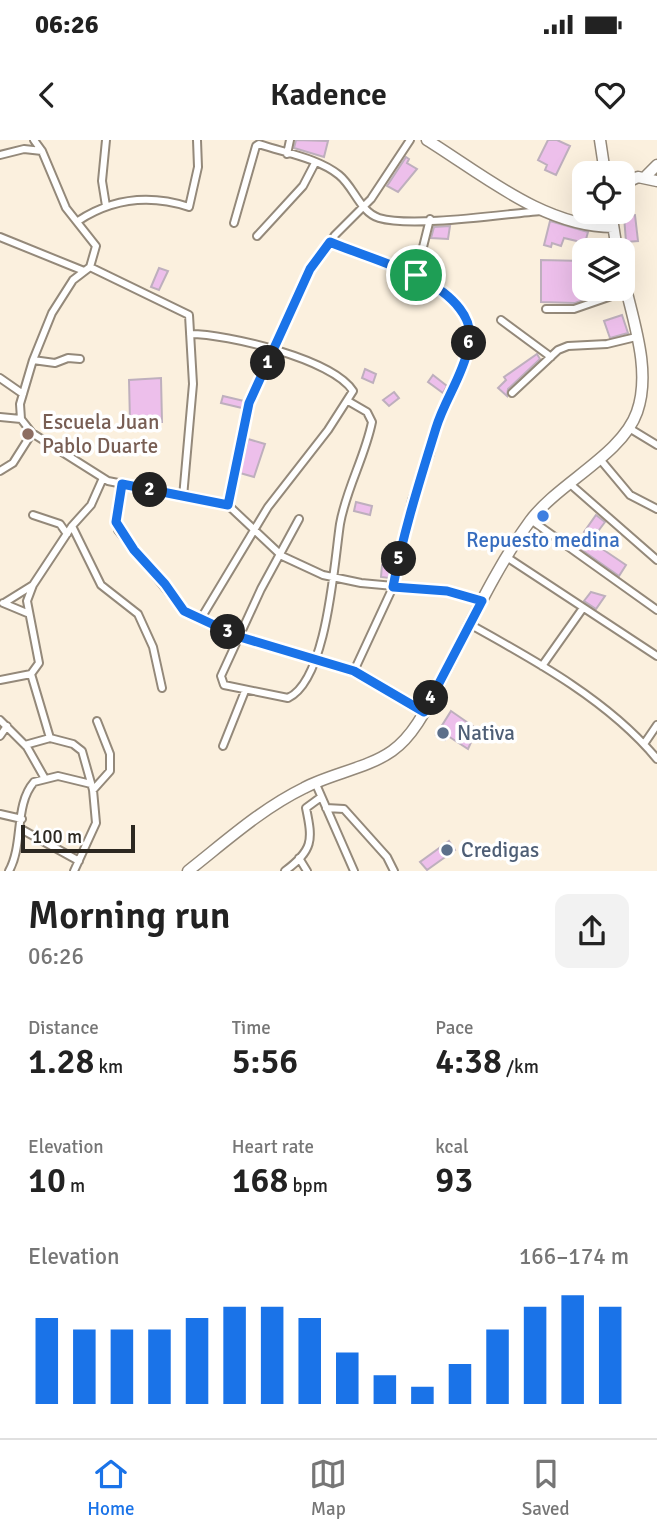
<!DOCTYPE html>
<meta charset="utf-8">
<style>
:root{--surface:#fff;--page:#f2f2f2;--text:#222;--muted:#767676;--line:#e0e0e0;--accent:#1a73e8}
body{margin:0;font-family:Signika,sans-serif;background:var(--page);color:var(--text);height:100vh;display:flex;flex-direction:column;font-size:26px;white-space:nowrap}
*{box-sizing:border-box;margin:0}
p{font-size:23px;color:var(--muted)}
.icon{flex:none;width:38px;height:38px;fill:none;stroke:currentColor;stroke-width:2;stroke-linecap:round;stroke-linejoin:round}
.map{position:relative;height:731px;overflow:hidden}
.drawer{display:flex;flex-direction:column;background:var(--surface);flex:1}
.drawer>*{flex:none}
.fabs{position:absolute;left:572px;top:21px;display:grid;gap:14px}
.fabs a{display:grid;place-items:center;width:63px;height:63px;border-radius:14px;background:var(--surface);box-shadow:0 7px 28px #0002;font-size:35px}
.scale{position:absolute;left:21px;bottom:18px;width:114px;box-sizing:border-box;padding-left:7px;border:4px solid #2c2821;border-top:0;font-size:19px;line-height:24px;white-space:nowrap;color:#2c2821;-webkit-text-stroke:5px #fff;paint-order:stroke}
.pin{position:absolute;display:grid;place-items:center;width:60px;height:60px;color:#fff;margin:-30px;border:4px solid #fff;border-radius:50%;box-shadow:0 2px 7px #0007}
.km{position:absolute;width:35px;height:35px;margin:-18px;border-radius:50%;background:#222;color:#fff;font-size:19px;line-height:35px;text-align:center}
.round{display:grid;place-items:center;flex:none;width:74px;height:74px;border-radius:14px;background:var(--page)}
.summary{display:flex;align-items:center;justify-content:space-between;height:119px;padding:0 28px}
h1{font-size:38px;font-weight:600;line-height:52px}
.metrics{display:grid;grid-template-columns:repeat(3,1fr);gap:10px;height:119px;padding:7px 28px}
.metrics div{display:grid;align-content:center}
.metrics b{font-size:35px;font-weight:600}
.metrics small{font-size:19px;font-weight:400}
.metrics p{font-size:19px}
.chart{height:196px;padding:14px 28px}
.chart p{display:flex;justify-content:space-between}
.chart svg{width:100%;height:126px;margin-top:7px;stroke:var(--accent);stroke-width:6}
.status{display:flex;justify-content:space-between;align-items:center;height:49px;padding:0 35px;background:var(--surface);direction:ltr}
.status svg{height:19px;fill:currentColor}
header{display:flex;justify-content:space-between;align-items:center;height:91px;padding:0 28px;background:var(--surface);font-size:32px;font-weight:600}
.tab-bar{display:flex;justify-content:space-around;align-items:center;height:98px;border-top:2px solid var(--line);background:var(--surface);font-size:19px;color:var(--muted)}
.tab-bar a{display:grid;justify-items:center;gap:4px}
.tab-bar .on{color:var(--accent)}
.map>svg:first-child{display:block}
.building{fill:#edbfeb;stroke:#beafbd;stroke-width:2}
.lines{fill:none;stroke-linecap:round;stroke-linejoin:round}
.street-casing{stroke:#94897a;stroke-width:10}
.secondary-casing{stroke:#94897a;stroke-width:13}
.street{stroke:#fff;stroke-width:6}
.secondary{stroke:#fff;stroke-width:10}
.route-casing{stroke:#fff;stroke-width:14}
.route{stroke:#1a73e8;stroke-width:9}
.education-dot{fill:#8d6e63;stroke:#fff;stroke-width:2.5}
.shop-dot{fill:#3f7fe0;stroke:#fff;stroke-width:2.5}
.service-dot{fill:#5c6f8a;stroke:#fff;stroke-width:2.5}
.labels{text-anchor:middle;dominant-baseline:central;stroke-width:7;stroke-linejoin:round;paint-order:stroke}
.education-label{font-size:21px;fill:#785e54;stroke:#fff;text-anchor:start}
.shop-label{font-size:21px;fill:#366cbe;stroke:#fff}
.service-label{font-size:21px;fill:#4e5e75;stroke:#fff;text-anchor:start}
</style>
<div class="status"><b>06:26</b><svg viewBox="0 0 49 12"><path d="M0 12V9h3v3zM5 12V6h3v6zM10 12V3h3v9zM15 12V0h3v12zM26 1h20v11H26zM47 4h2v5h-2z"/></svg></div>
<header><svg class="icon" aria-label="back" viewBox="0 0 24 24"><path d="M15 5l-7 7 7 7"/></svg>Kadence<svg class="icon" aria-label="heart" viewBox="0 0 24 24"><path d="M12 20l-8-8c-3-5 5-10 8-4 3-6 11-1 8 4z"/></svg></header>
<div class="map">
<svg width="657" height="731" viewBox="0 0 657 731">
<rect width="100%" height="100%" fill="#fbf0de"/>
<path class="building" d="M296 0 328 1 324 17 294 8Z
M548 0H557L570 6 556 35 545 30 547 25 538 20Z
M406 17 409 19 407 23 417 29 398 52 387 46Z
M635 75 638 101 626 102 624 76Z
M550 81 588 92 585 103 564 98 561 106 552 103 551 107 544 105Z
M450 86 448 99 431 98 434 87Z
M541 120 584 121V149H589V158L575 163 541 162Z
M159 128 168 131 159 150 151 147Z
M622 175 628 193 610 198 604 181Z
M537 214 540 219 508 249 507 256 498 248 506 240 504 237Z
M365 229 376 234 373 243 362 238Z
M433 235 447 246 443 253 428 242Z
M161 238 162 282H130L129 240Z
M394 252 399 258 389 266 383 260Z
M223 256 244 261 242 268 221 263Z
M248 299 265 304 254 337 240 333Z
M356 362 372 366 370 375 354 371Z
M596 375 605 382 593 398 584 392Z
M589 400 626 425 619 436 582 410Z
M382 425 390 426 389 438 381 437Z
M591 452 605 456 596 469 584 461Z
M451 571 477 589 468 609 448 596 445 600 436 595Z
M449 701 455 710 427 730 420 722Z"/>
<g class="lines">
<defs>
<path id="street" d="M34 0 42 11 66 68 96 106 90 127 73 140 52 173 33 220 20 264 21 279 32 293 108 341 228 365 282 416 323 435 361 443 448 451 482 461
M106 0 102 41 106 66
M287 14 290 0
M0 15 24 9 42 11
M78 81C113 58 149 54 189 67L198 27 197 0
M234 83 256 6 259 4C285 13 318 18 339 35 354 47 360 72 379 78 413 88 503 74 541 71
M257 96 303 46 315 23
M0 97 84 131
M330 102 416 135 436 147 460 169 471 190 468 210 436 288 430 314 412 360 393 447 354 531
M90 127 189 175 193 244 183 357
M416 135 430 79
M546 169H574L626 151
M501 180 551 217
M190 194C227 194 333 219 353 251L328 290 268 367 200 480
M33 220 55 223 68 218 80 219
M0 238 23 254
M512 253 558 210 568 206 607 204 636 197
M0 277 21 279
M629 288 657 305
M599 318 630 355 657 369
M0 331 13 323 32 293
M569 343 657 420
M122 344 116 372 118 390 184 471 240 497 354 531 424 571
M228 365 249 263 311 129 335 95 371 59 410 0
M33 375 60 384 67 394
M299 379 261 449 221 536 224 545 288 558C327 540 334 424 340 384 346 349 365 317 372 282L367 272 348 261
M531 380 657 470
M72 386 101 445 138 474 153 507 162 548
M508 418 657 516
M3 463 27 473
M4 463 33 445
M471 485C536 521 609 561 657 619
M542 526 583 468
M0 540 31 534
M0 580 27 607 44 637
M0 596 7 586
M50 598 31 534 39 523 27 461 33 445 72 386 91 365 103 338
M50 598 73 604 82 611 93 650 96 683 74 731
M644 604 657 585
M25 605 50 598
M223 606 245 551
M315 642 354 731
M93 650 110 631V614L97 581
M326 668 344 669 387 717 394 731
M0 674 22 679
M21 689 79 721
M299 718 307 731
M9 731C24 704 14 665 34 642L58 636 91 644
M285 731C313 710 313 701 306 668L321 657"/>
<path id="secondary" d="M427 0C482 34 544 87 613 87
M600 0 605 33
M646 36 657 25
M623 44 638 37 657 41
M611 72 617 110
M188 731C225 702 261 669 304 648 330 634 368 628 392 611 416 594 429 563 442 538 470 485 495 429 530 381 558 343 622 315 637 272 652 230 632 178 623 136"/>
</defs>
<use href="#street" class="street-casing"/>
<use href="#secondary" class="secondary-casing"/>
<use href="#street" class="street"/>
<use href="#secondary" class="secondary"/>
</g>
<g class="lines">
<defs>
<path id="route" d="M330 102C370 119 434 134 460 169 470 182 472 194 468 209 462 237 444 261 436 288 420 340 403 393 393 447L447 451 482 461 424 572 354 531 240 497 184 471 165 444 134 410 116 382 122 344 228 365 249 263 310 129Z"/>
</defs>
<use href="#route" class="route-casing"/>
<use href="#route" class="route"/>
</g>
<circle class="education-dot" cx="28" cy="294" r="7"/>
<circle class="shop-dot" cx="543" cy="376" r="7"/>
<g class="service-dot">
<circle cx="443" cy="593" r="7"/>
<circle cx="447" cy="710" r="7"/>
</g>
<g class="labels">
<g class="education-label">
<text x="42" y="282">Escuela Juan<tspan x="42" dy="24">Pablo Duarte</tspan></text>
</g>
<g class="shop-label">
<text x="543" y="400">Repuesto medina</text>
</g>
<g class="service-label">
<text x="457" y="593">Nativa</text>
<text x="461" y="710">Credigas</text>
</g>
</g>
</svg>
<div class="fabs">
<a><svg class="icon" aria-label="locate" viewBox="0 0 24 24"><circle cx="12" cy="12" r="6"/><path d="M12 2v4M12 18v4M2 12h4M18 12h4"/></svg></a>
<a><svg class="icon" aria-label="layers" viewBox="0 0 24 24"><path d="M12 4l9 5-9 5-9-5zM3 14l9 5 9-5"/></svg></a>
</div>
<div class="scale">100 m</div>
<div class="pin" style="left:416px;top:135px;background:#1e9e55"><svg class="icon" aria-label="arrive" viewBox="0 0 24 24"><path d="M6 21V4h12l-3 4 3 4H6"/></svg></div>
<b class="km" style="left:268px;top:223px">1</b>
<b class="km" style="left:150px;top:350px">2</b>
<b class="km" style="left:228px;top:492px">3</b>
<b class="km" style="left:431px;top:558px">4</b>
<b class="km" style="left:399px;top:419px">5</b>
<b class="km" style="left:469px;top:203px">6</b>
</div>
<section class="drawer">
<div class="summary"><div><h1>Morning run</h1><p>06:26</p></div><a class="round"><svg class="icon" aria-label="share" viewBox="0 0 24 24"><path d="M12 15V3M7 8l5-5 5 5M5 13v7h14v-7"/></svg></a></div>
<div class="metrics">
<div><p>Distance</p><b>1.28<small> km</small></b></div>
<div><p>Time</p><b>5:56</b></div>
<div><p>Pace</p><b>4:38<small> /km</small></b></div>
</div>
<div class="metrics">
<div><p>Elevation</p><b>10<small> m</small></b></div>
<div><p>Heart rate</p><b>168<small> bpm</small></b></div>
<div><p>kcal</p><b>93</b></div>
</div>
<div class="chart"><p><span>Elevation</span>166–174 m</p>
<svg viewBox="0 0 160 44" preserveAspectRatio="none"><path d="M5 44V14M15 44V18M25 44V18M35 44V18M45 44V14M55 44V10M65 44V10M75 44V14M85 44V26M95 44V34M105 44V38M115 44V30M125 44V18M135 44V10M145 44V6M155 44V10"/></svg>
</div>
</section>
<nav class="tab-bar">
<a class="on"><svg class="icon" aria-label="home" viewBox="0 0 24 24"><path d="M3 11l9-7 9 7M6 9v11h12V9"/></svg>Home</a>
<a><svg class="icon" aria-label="map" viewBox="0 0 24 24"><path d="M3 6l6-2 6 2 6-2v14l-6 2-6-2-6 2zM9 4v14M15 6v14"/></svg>Map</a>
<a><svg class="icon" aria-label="saved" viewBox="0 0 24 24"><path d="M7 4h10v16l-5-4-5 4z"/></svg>Saved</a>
</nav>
